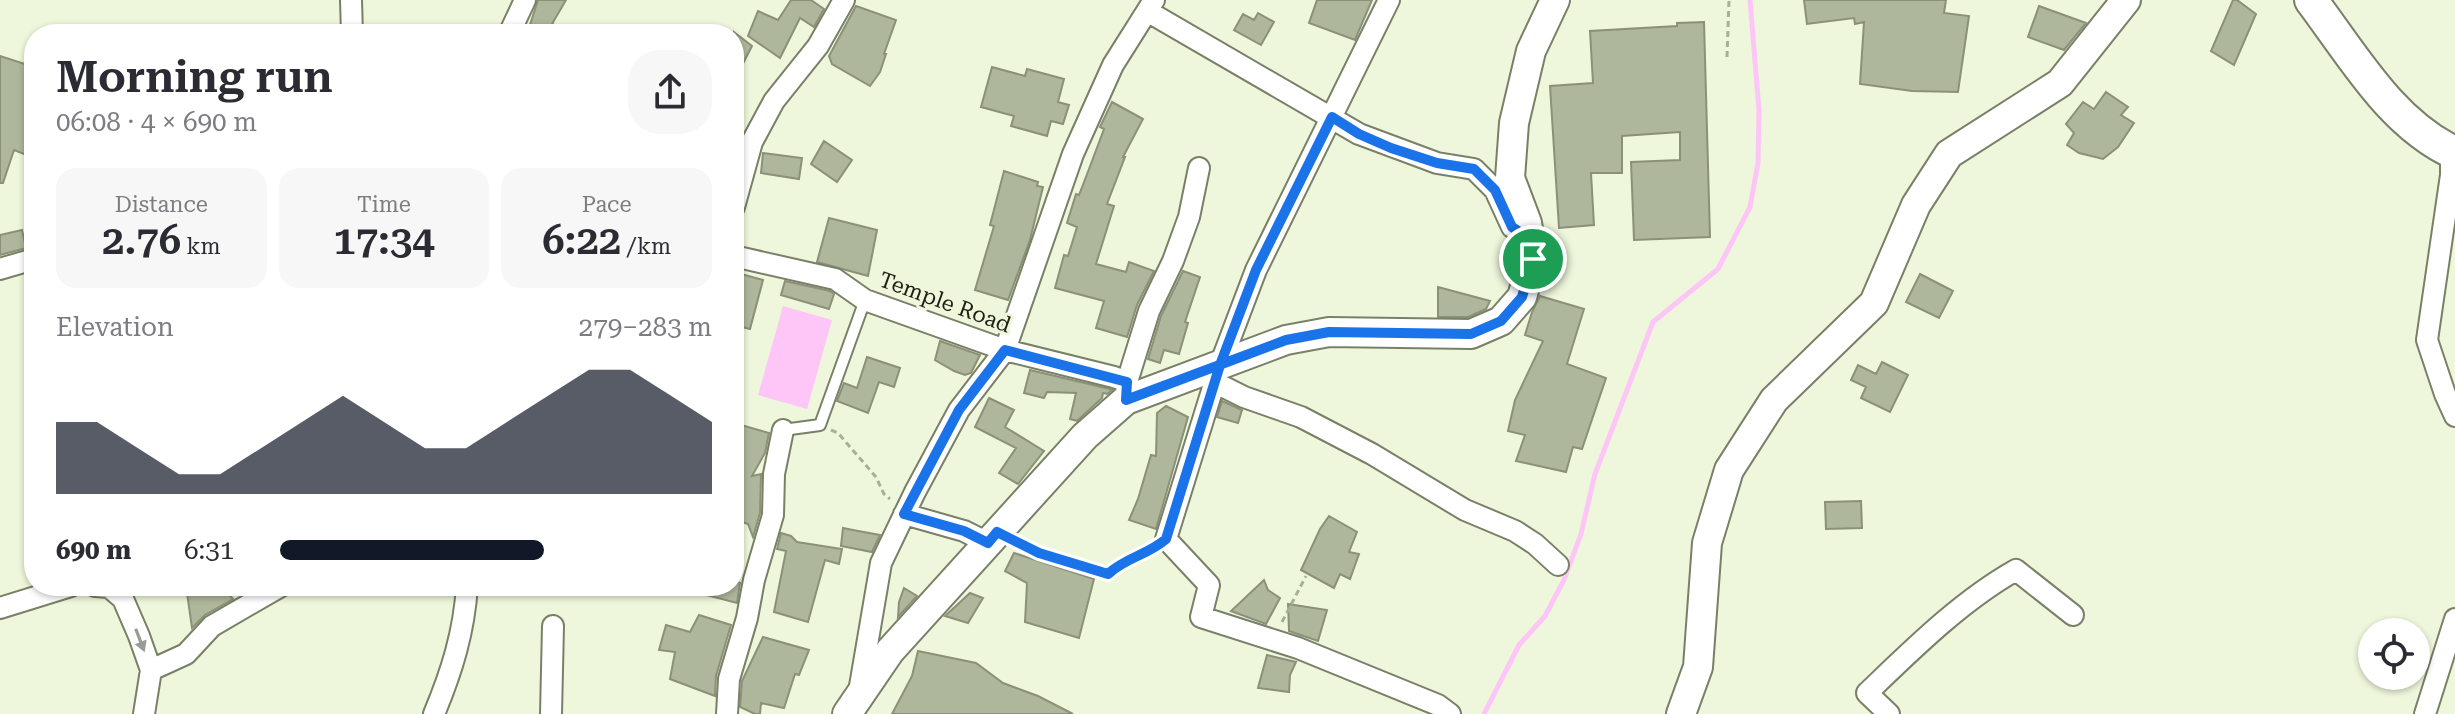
<!DOCTYPE html>
<meta charset="utf-8">
<style>
:root{--surface:#fff;--page:#f7f7f7;--text:#2b2b33;--muted:#7c7c81;--accent:#111827}
body{margin:0;font-family:"Roboto Serif",serif;background:var(--page);color:var(--text);height:100vh;display:flex;flex-direction:column;font-size:30px;white-space:nowrap}
*{box-sizing:border-box;margin:0}
p{font-size:26px;color:var(--muted)}
.icon{flex:none;width:44px;height:44px;fill:none;stroke:currentColor;stroke-width:2;stroke-linecap:round;stroke-linejoin:round}
.map{position:relative;flex:1;overflow:hidden}
.panel{position:absolute;left:24px;top:24px;width:720px;height:572px;display:flex;flex-direction:column;background:var(--surface);border-radius:32px;box-shadow:0 2px 6px #0004}
.panel>*{flex:none}
.fabs{position:absolute;left:2358px;top:618px;display:grid;gap:16px}
.fabs a{display:grid;place-items:center;width:72px;height:72px;border-radius:50%;background:var(--surface);box-shadow:0 2px 6px #0004;font-size:40px}
.pin{position:absolute;display:grid;place-items:center;width:68px;height:68px;color:#fff;margin:-34px;border:4px solid #fff;border-radius:50%;box-shadow:0 2px 8px #0007}
.round{display:grid;place-items:center;flex:none;width:84px;height:84px;border-radius:32px;background:var(--page)}
.summary{display:flex;align-items:center;justify-content:space-between;height:136px;padding:0 32px}
h1{font-size:44px;font-weight:600;line-height:60px}
.stats{display:grid;grid-template-columns:repeat(3,1fr);gap:12px;height:136px;padding:8px 32px}
.stats div{display:grid;align-content:center;border-radius:20px;background:var(--page);text-align:center}
.stats b{font-size:40px;font-weight:600}
.stats small{font-size:22px;font-weight:400}
.stats p{font-size:22px}
.chart{height:224px;padding:16px 32px}
.chart p{display:flex;justify-content:space-between}
.chart svg{width:100%;height:144px;margin-top:8px;fill:var(--accent);opacity:.7}
ul{padding:0 32px;list-style:none;font-size:26px}
li{display:grid;grid-template-columns:128px 96px 1fr;align-items:center;height:60px}
li i{height:20px;border-radius:10px;background:var(--accent)}
.map>svg:first-child{display:block}
.water{fill:#fdc6f6}
.lines{fill:none;stroke-linecap:round;stroke-linejoin:round}
.stream{stroke:#fdc6f6;stroke-width:5}
.building{fill:#aeb69b;stroke:#8a9178;stroke-width:2}
.lane-casing{stroke:#798067;stroke-width:14}
.street-casing{stroke:#798067;stroke-width:24}
.secondary-casing{stroke:#798067;stroke-width:32}
.primary-casing{stroke:#798067;stroke-width:36}
.path{stroke:#a8af99;stroke-width:3;stroke-dasharray:6 4;stroke-linecap:butt}
.lane{stroke:#fff;stroke-width:10}
.street{stroke:#fff;stroke-width:20}
.secondary{stroke:#fff;stroke-width:28}
.primary{stroke:#fff;stroke-width:32}
.oneway{fill:#999b96}
.route-casing{stroke:#fff;stroke-width:16}
.route{stroke:#1a73e8;stroke-width:10}
.labels{text-anchor:middle;dominant-baseline:central;stroke-width:6;stroke-linejoin:round;paint-order:stroke}
.street-label{font-size:22px;fill:#1d2016;stroke:#eef7db}
</style>
<div class="map">
<svg width="2455" height="714" viewBox="0 0 2455 714">
<rect width="100%" height="100%" fill="#eef7db"/>
<path class="water" d="M783 306 832 320 807 409 758 395Z"/>
<g class="lines">
<path class="stream" d="M1484 714 1519 645 1545 616 1564 580 1581 534 1595 474 1653 322 1718 269 1750 207 1758 163 1759 110 1750 0"/>
</g>
<path class="building" d="M538 0H566L552 24 576 34H527Z
M791 0H811L824 9 814 27 800 18 780 58 748 36 758 11 778 20Z
M1317 0H1372L1355 40 1309 23Z
M1804 0H1946L1944 13 1969 16 1958 92 1912 91 1860 84 1864 22 1855 24 1854 18 1807 24Z
M2233 0H2237L2256 14 2234 65 2211 51Z
M856 6 896 20 884 54H886L880 72 870 86 832 64 829 56Z
M2039 6 2086 23 2064 50 2028 37Z
M1258 13 1274 22 1261 45 1234 30 1243 14 1254 20Z
M1704 22 1710 237 1634 240 1631 162 1680 160V132L1622 136V173H1591L1594 225 1559 228 1550 86 1593 83 1590 31 1677 26V23Z
M734 32 752 46 734 81Z
M0 56 34 67V137L29 156 14 150 3 183H0Z
M992 67 1025 76 1027 69 1064 79 1058 102 1069 105 1063 124 1051 121 1047 136 1011 126 1014 116 981 107Z
M2106 92 2128 107 2121 115 2134 123 2118 147 2103 159 2079 153 2067 145 2074 133 2066 124 2083 102 2094 109Z
M1112 102 1143 119 1123 157H1125L1107 204 1114 206 1096 264 1126 272 1129 262 1154 271 1137 305 1127 337 1096 328 1104 301 1055 288 1064 255 1068 256 1077 227 1067 223 1076 194 1079 195 1089 169 1104 129 1100 127Z
M824 141 852 160 837 182 811 164Z
M763 153 802 158 799 179 761 173Z
M1004 171 1038 182 1037 186 1043 187 1030 240 1008 300 975 290 994 226 990 225Z
M829 218 877 230 868 276 817 262Z
M22 230 26 248 0 255V235Z
M1183 271 1200 277 1185 322 1188 323 1179 354 1164 350 1160 363 1148 359 1161 316Z
M734 272 763 280 750 329 734 325Z
M1920 274 1953 291 1939 318 1906 302Z
M785 281 830 291 834 294 829 309 781 295Z
M1438 287 1490 301 1486 309 1468 317H1438Z
M1540 296 1584 309 1567 364 1606 378 1582 449 1573 447 1566 472 1516 461 1525 435 1508 431 1515 400 1543 341 1525 335 1532 312Z
M940 341 980 355 971 373 965 375 954 371 935 360Z
M867 357 900 368 894 387 879 382 868 413 837 401 844 383 857 388Z
M1882 362 1908 375 1890 412 1861 398 1866 387 1851 380 1858 365 1876 374Z
M1030 370 1110 389 1112 390 1107 394 1103 393 1102 398 1077 421 1070 419 1076 393 1047 392 1044 398 1024 393Z
M989 398 1014 410 1005 427 1044 451 1018 484 999 473 1016 448 975 427Z
M1222 401 1242 410 1238 423 1217 417Z
M1166 406 1188 417 1156 529 1129 520 1138 499 1151 455 1156 456 1157 413Z
M734 423 769 433 765 453 752 476 761 474 760 513 753 537 748 524 734 519Z
M1861 501 1862 528 1826 529 1825 502Z
M1329 516 1357 532 1349 552 1359 554 1350 579 1340 574 1334 588 1301 570 1320 529Z
M843 528 853 530 880 535 872 552 841 546Z
M781 533 791 536 797 542 842 549 839 564 825 560 808 622 774 612 786 551 777 549Z
M1014 553 1094 579 1079 638 1025 622 1027 583 1005 571Z
M1264 580 1268 590 1280 598 1266 624 1231 611Z
M734 581 740 583 737 603 691 591V586H734Z
M186 586H222L233 599 205 615 192 628Z
M904 588 917 596 898 617 899 602Z
M970 593 983 598 968 623 945 616Z
M1288 604 1327 610 1318 641 1289 631Z
M699 615 731 625 716 676 715 696 670 679 675 652 659 650 666 625 690 632Z
M763 637 809 650 799 675 795 674 784 708 761 703 760 714H755L740 707 742 681Z
M918 651 976 663 1003 683 1038 696 1073 714H892L912 676Z
M1267 655 1296 662 1290 675 1289 692 1258 688Z"/>
<g class="lines">
<defs>
<path id="lane" d="M783 430 820 425 865 300"/>
<path id="street" d="M351 0 352 34
M1389 0 1256 270 1220 365 1166 539 1209 585 1201 617 1298 648 1438 705 1450 714
M1147 11 1359 134 1437 163 1474 169 1495 190 1512 227 1530 239
M509 34 525 0
M2451 152V175L2427 340 2445 394 2455 416
M734 207 752 142 774 101 818 46 844 0
M734 259 738 257 835 279 865 300 1005 350 1114 377 1127 382 1126 400
M0 269 34 259
M1127 382 1149 311 1173 261 1189 217 1199 168
M1214 382 1244 397 1301 417 1372 454 1465 510 1515 531 1535 544 1558 565
M904 514 964 531 988 543
M95 586 109 587 123 599 139 636 151 670 144 714
M0 608 71 586
M151 670 186 654 212 626 281 586
M859 692 881 563 915 492 959 410 1005 350 1073 154 1113 65 1154 0
M434 714C452 671 464 632 467 586
M551 714 553 626
M727 714 729 679 747 618 754 580 773 515 774 474 783 430
M1889 714 1867 693C1913 649 1961 601 2016 570L2073 615
M2425 714 2455 619"/>
<path id="secondary" d="M847 714 890 651 1085 436 1126 400 1286 340 1329 332 1471 334 1501 321 1522 297 1533 259 1527 223 1510 178 1514 123 1531 51 1555 0
M1681 714 1698 667 1707 543 1729 470 1774 400 1874 303 1916 205 1949 154 2060 83 2126 0"/>
<path id="primary" d="M2311 0C2352 54 2391 124 2455 153"/>
</defs>
<use href="#lane" class="lane-casing"/>
<use href="#street" class="street-casing"/>
<use href="#secondary" class="secondary-casing"/>
<use href="#primary" class="primary-casing"/>
<path class="path" d="M1727 57 1729 0
M831 430 838 433 876 477 884 494 890 499
M1018 543 1039 553 1108 574C1121 562 1133 555 1151 551
M1282 622 1306 576"/>
<use href="#lane" class="lane"/>
<use href="#street" class="street"/>
<use href="#secondary" class="secondary"/>
<use href="#primary" class="primary"/>
</g>
<defs><path id="oneway-solid" d="M-6-.8H1V-3.2L6.5 0L1 3.2V.8H-6Z" transform="scale(2)"/></defs>
<use class="oneway" href="#oneway-solid" transform="translate(140 640) rotate(69)"/>
<g class="lines">
<defs>
<path id="route" d="M1533 259 1522 297 1501 321 1471 334 1329 332 1286 340 1126 400 1127 382 1005 350 959 410 904 514 964 531 988 543 997 532 1039 553 1108 574C1126 557 1148 555 1166 539L1220 365 1256 270 1332 117 1359 134 1391 148 1437 163 1474 169 1495 190 1512 227 1530 239 1533 259"/>
</defs>
<use href="#route" class="route-casing"/>
<use href="#route" class="route"/>
</g>
<g class="labels">
<g class="street-label">
<text transform="translate(945 302) rotate(20)">Temple Road</text>
</g>
</g>
</svg>
<div class="fabs">
<a><svg class="icon" aria-label="locate" viewBox="0 0 24 24"><circle cx="12" cy="12" r="6"/><path d="M12 2v4M12 18v4M2 12h4M18 12h4"/></svg></a>
</div>
<div class="pin" style="left:1533px;top:259px;background:#1e9e55"><svg class="icon" aria-label="arrive" viewBox="0 0 24 24"><path d="M6 21V4h12l-3 4 3 4H6"/></svg></div>
<section class="panel">
<div class="summary"><div><h1>Morning run</h1><p>06:08 · 4 × 690 m</p></div><a class="round"><svg class="icon" aria-label="share" viewBox="0 0 24 24"><path d="M12 15V3M7 8l5-5 5 5M5 13v7h14v-7"/></svg></a></div>
<div class="stats">
<div><p>Distance</p><b>2.76<small> km</small></b></div>
<div><p>Time</p><b>17:34</b></div>
<div><p>Pace</p><b>6:22<small> /km</small></b></div>
</div>
<div class="chart"><p><span>Elevation</span>279–283 m</p>
<svg viewBox="0 0 160 44" preserveAspectRatio="none"><path d="M0 44V22L10 22L20 30L30 38L40 38L50 30L60 22L70 14L80 22L90 30L100 30L110 22L120 14L130 6L140 6L150 14L160 22V44z"/></svg>
</div>
<ul>
<li><b>690 m</b>6:31<i style="width:61%"></i></li>
</ul>
</section>
</div>
